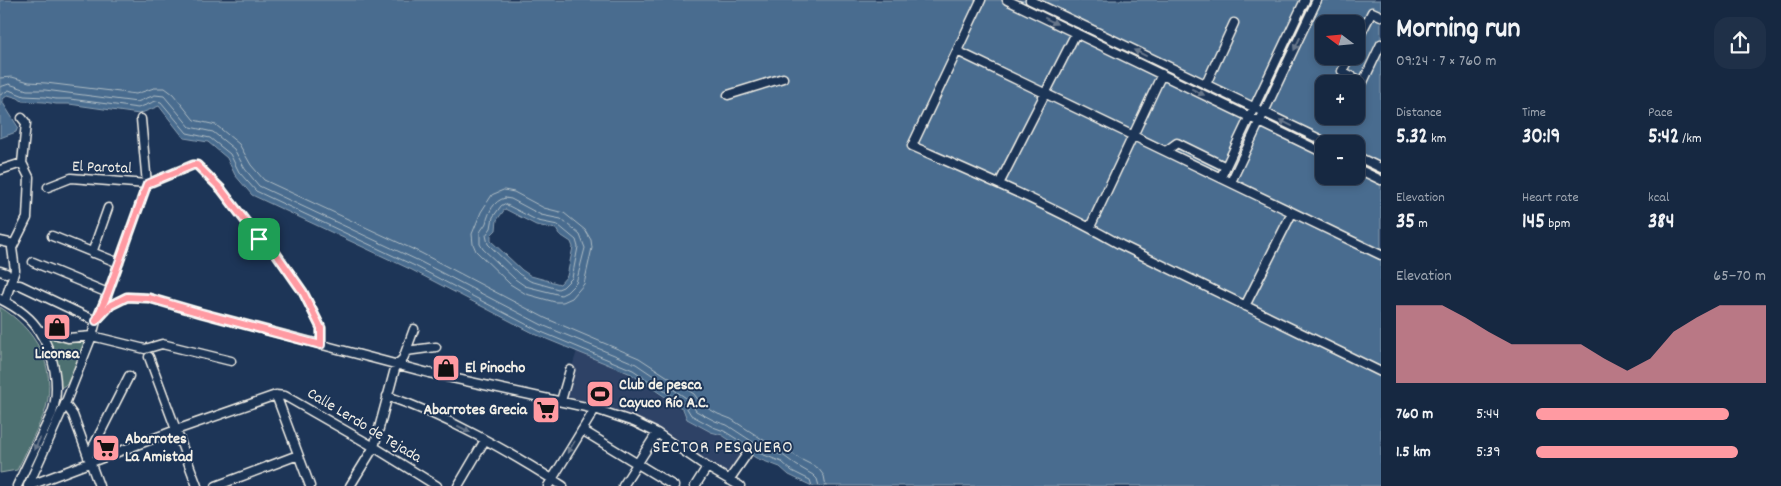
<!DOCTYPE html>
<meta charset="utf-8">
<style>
:root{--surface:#162841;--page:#1f3048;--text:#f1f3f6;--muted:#9ea6b1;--line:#35445a;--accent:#ff9aa2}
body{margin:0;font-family:Dekko,sans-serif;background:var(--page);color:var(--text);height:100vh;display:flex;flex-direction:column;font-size:19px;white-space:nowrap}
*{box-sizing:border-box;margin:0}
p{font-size:16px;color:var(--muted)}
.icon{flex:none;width:28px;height:28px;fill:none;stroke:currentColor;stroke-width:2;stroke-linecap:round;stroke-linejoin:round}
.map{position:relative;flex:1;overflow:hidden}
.side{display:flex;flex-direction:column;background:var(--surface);width:400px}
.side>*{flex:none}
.needle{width:32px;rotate:286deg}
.fabs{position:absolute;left:1315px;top:15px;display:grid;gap:10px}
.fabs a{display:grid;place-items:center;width:50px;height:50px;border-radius:10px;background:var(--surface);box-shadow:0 2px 8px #0003,0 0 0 1px var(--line);font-size:25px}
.pin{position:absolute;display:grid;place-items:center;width:42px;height:42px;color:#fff;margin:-21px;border-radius:10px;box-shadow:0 2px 8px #0006}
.round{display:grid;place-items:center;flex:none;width:52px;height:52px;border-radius:15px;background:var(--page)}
.overview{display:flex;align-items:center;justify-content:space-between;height:85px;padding:0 15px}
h1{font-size:28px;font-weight:700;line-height:38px}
.stats{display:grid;grid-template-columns:repeat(3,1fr);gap:8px;height:85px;padding:5px 15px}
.stats div{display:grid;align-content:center}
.stats b{font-size:21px;font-weight:700}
.stats small{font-size:14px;font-weight:400}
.stats p{font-size:14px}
.chart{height:140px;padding:10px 15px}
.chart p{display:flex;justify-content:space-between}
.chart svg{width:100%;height:90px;margin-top:5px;fill:var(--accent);opacity:.7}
ul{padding:0 15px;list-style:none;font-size:16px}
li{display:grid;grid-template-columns:80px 60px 1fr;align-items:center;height:38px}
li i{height:12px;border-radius:6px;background:var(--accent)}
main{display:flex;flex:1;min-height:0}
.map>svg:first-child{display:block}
.built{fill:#2e4266}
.green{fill:#4d7071;stroke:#a0b0ac}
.water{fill:#486c8f;stroke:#8da1b3;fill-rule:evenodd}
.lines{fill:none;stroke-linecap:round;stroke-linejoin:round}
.shore{stroke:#afbcc4;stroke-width:1}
.minor-casing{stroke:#f4f1e8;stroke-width:11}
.minor{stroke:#1d3557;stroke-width:8}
.oneway{fill:#68778a}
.route-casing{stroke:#fff;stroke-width:10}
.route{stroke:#ff9aa2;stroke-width:6}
.labels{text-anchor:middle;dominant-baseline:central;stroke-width:4;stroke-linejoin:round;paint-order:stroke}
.street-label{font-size:16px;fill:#f4f1e8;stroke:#1d3557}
.poi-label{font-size:16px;font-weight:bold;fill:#f4f1e8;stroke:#1d3557;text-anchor:start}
.neighbourhood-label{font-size:18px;letter-spacing:1px;fill:#f4f1e8;stroke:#1d3557}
</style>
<main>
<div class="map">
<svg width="1381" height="486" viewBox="0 0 1381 486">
<rect width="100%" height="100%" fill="#1d3557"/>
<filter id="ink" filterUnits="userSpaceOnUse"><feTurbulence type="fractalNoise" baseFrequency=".02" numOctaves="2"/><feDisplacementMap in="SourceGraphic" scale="10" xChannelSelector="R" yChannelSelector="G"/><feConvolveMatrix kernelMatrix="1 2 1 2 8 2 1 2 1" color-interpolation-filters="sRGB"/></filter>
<g filter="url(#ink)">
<path class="built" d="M577 351 631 375 682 410 687 419 711 432 722 436 747 451 731 477 658 431 602 406 562 398Z"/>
<path class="green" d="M0 307C35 329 57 365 46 408 44 415 40 422 37 429 30 443 24 457 17 470L0 473Z
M44 335C62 341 70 342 89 340L67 384 59 389 56 361Z"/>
<path class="water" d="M0 0H1381V486H812L789 475 780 467 756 458 722 435 711 432 687 419 683 409 631 374 537 335 412 270 252 195 235 175 227 158 208 142 184 138 159 106 139 114 69 104H56L44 102 22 101 18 98 8 95 3 99V103L18 127 16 132 0 138ZM1324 24H1356V56H1324ZM1324 84H1356V116H1324ZM1324 144H1356V176H1324ZM505 209 536 225 556 229 559 234 571 242 573 247 567 276 560 284 531 276 522 270 491 241V235L496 230 497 220Z"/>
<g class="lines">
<path class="shore" d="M0 78 12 77 29 82 46 83 136 94 154 88H165L173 94 194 120 216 125 239 144 251 165 264 180 421 253 545 318 639 358 694 394 702 405 718 414 731 419 765 441 789 451 800 459 818 468 824 476 826 486
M0 87 9 84 27 90H45L137 102 155 95 164 96 190 127 213 132 234 149 245 169 259 186 417 260 542 325 636 364 689 400 696 411 715 421 727 425 762 448 784 456 796 465 813 475 817 479 819 486
M0 95 9 90 24 96 45 97 56 99H70L138 108 156 101 161 102 187 133 210 138 230 154 239 172 256 191 415 266 539 331 633 370 685 405 691 415 713 427 724 431 759 453 782 462 792 471 810 480 812 486
M504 190 514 192 544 208 564 213 585 230 591 240 592 248 584 284 572 298 563 302H555L526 294 510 284 476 251 473 244 472 234 481 212 492 195Z
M505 198 511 199 541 215 561 219 580 235 585 248 576 283 567 292 561 295 525 286 515 279 483 249 480 244V233C481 229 485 226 486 223 489 212 493 201 505 198Z
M505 204 538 221 558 225 576 240 578 247 572 278 563 287 558 289 530 281 519 274 488 244 486 235 491 228 493 217 501 206Z"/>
<defs>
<path id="minor" d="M981 0 912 146C983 177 1054 207 1121 245L1381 372
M1007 0 1324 153
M1030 0 1330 144
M1356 43 1372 12 1381 16
M957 51 1381 255
M1350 56 1342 71 1363 82 1381 44
M1206 84 1234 23
M728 95 783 78
M1166 151 1177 143 1226 167
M1356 156 1381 168
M1356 168 1381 180
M0 170 22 163
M1221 177 1305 0
M1231 182 1317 0
M999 184 1076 33
M48 187 71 178 147 184 193 165H197L221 189 259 239H266L303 292 321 328V345
M1090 227 1162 74
M52 236 119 263
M0 241 14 244
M92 253 108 208
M33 262 108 293
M0 271 6 273
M10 285H20L96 321
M0 299C14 306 31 317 39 331 54 354 61 386 52 413L17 486
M5 301 15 270 12 248 27 218 29 177 22 163 26 123 22 118
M1245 306 1292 213
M99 314 108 293 147 184 141 119
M39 330 68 338 92 336 145 349 162 344 231 361
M406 351 436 347
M149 357 197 486
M276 395 310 486
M387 396C449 417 508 451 563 486
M561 401 570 370
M65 404 73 415 99 486
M582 430 674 486
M88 457 129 376
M729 480 747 454
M28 486 65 404 92 336 96 321 111 305 127 297 149 298 201 313 429 373 595 409 634 422 657 433 707 467 740 486
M28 486 176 430 276 395 285 396 374 447 437 486
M216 486 298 455
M350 486 374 447 396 365 403 359 414 329
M458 486 485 440
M548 486 595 409
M623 486 657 433
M695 486 707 467"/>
</defs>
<use href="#minor" class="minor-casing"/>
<use href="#minor" class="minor"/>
</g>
<defs><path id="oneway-solid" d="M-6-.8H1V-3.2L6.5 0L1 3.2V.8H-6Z" transform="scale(1.25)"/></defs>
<g class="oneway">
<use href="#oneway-solid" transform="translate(1051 21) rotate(26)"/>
<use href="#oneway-solid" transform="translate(1297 44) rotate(115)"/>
<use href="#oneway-solid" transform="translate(1140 53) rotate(-154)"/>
<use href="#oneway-solid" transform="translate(1198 92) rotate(26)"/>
<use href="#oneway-solid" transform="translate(1286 123) rotate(-154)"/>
<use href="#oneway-solid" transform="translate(464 429) rotate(27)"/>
<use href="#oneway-solid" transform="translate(37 444) rotate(115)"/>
<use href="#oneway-solid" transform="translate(571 447) rotate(121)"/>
</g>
</g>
<g class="lines" filter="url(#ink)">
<defs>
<path id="route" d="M193 165H197L221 189 259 239H266L303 292 321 328V345L201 313 149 298 127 297 111 305 96 321 108 293 147 184Z"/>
</defs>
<use href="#route" class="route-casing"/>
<use href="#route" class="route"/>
</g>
<defs>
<symbol id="shop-square" viewBox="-11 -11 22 22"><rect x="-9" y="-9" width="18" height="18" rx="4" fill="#ff9aa2" stroke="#1d3557"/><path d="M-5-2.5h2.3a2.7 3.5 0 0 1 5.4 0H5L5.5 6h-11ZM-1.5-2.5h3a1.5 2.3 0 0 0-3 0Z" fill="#111"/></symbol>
<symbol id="stadium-square" viewBox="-11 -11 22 22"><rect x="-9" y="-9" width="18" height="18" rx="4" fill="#ff9aa2" stroke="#1d3557"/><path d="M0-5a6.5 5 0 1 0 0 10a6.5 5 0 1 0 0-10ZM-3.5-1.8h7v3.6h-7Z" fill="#111"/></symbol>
<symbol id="supermarket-square" viewBox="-11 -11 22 22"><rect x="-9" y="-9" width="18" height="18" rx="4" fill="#ff9aa2" stroke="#1d3557"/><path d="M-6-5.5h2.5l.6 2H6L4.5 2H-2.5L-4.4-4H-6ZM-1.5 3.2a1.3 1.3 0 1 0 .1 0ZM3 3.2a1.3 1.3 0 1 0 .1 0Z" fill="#111"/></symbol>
</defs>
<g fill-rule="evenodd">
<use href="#shop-square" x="41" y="311" width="32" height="32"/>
<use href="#shop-square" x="430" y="352" width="32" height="32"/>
<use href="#stadium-square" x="584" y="378" width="32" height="32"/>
<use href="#supermarket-square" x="530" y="394" width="32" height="32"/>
<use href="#supermarket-square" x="90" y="432" width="32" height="32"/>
</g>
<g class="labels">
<g class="street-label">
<text transform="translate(102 168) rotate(2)">El Parotal</text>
<text transform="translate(364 426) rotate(31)">Calle Lerdo de Tejada</text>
</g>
<g class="poi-label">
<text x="57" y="354" text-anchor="middle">Liconsa</text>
<text x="465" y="368">El Pinocho</text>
<text x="619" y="385">Club de pesca<tspan x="619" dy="18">Cayuco Río A.C.</tspan></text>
<text x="527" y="410" text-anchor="end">Abarrotes Grecia</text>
<text x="125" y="439">Abarrotes<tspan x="125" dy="18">La Amistad</tspan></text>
</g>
<g class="neighbourhood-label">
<text x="723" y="448">SECTOR PESQUERO</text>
</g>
</g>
</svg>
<div class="fabs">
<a><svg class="needle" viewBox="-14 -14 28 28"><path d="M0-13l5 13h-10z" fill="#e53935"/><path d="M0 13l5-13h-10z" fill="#9ea6b1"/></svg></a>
<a>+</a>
<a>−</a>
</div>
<div class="pin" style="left:259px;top:239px;background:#1e9e55"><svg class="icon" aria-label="arrive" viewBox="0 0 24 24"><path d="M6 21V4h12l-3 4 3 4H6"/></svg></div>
</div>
<section class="side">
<div class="overview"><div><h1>Morning run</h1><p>09:24 · 7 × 760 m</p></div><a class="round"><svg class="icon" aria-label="share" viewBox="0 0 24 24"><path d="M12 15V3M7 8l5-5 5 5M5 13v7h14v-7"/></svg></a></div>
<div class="stats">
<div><p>Distance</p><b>5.32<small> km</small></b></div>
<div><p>Time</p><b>30:19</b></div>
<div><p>Pace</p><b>5:42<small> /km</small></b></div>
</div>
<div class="stats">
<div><p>Elevation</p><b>35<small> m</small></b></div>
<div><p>Heart rate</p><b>145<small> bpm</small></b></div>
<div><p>kcal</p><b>384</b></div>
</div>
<div class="chart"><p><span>Elevation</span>65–70 m</p>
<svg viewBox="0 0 160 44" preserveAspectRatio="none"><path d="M0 44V6L10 6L20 6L30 12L40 19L50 25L60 25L70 25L80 25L90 32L100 38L110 32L120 19L130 12L140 6L150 6L160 6V44z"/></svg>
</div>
<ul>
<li><b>760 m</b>5:44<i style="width:84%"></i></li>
<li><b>1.5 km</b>5:39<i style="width:88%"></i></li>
</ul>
</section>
</main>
